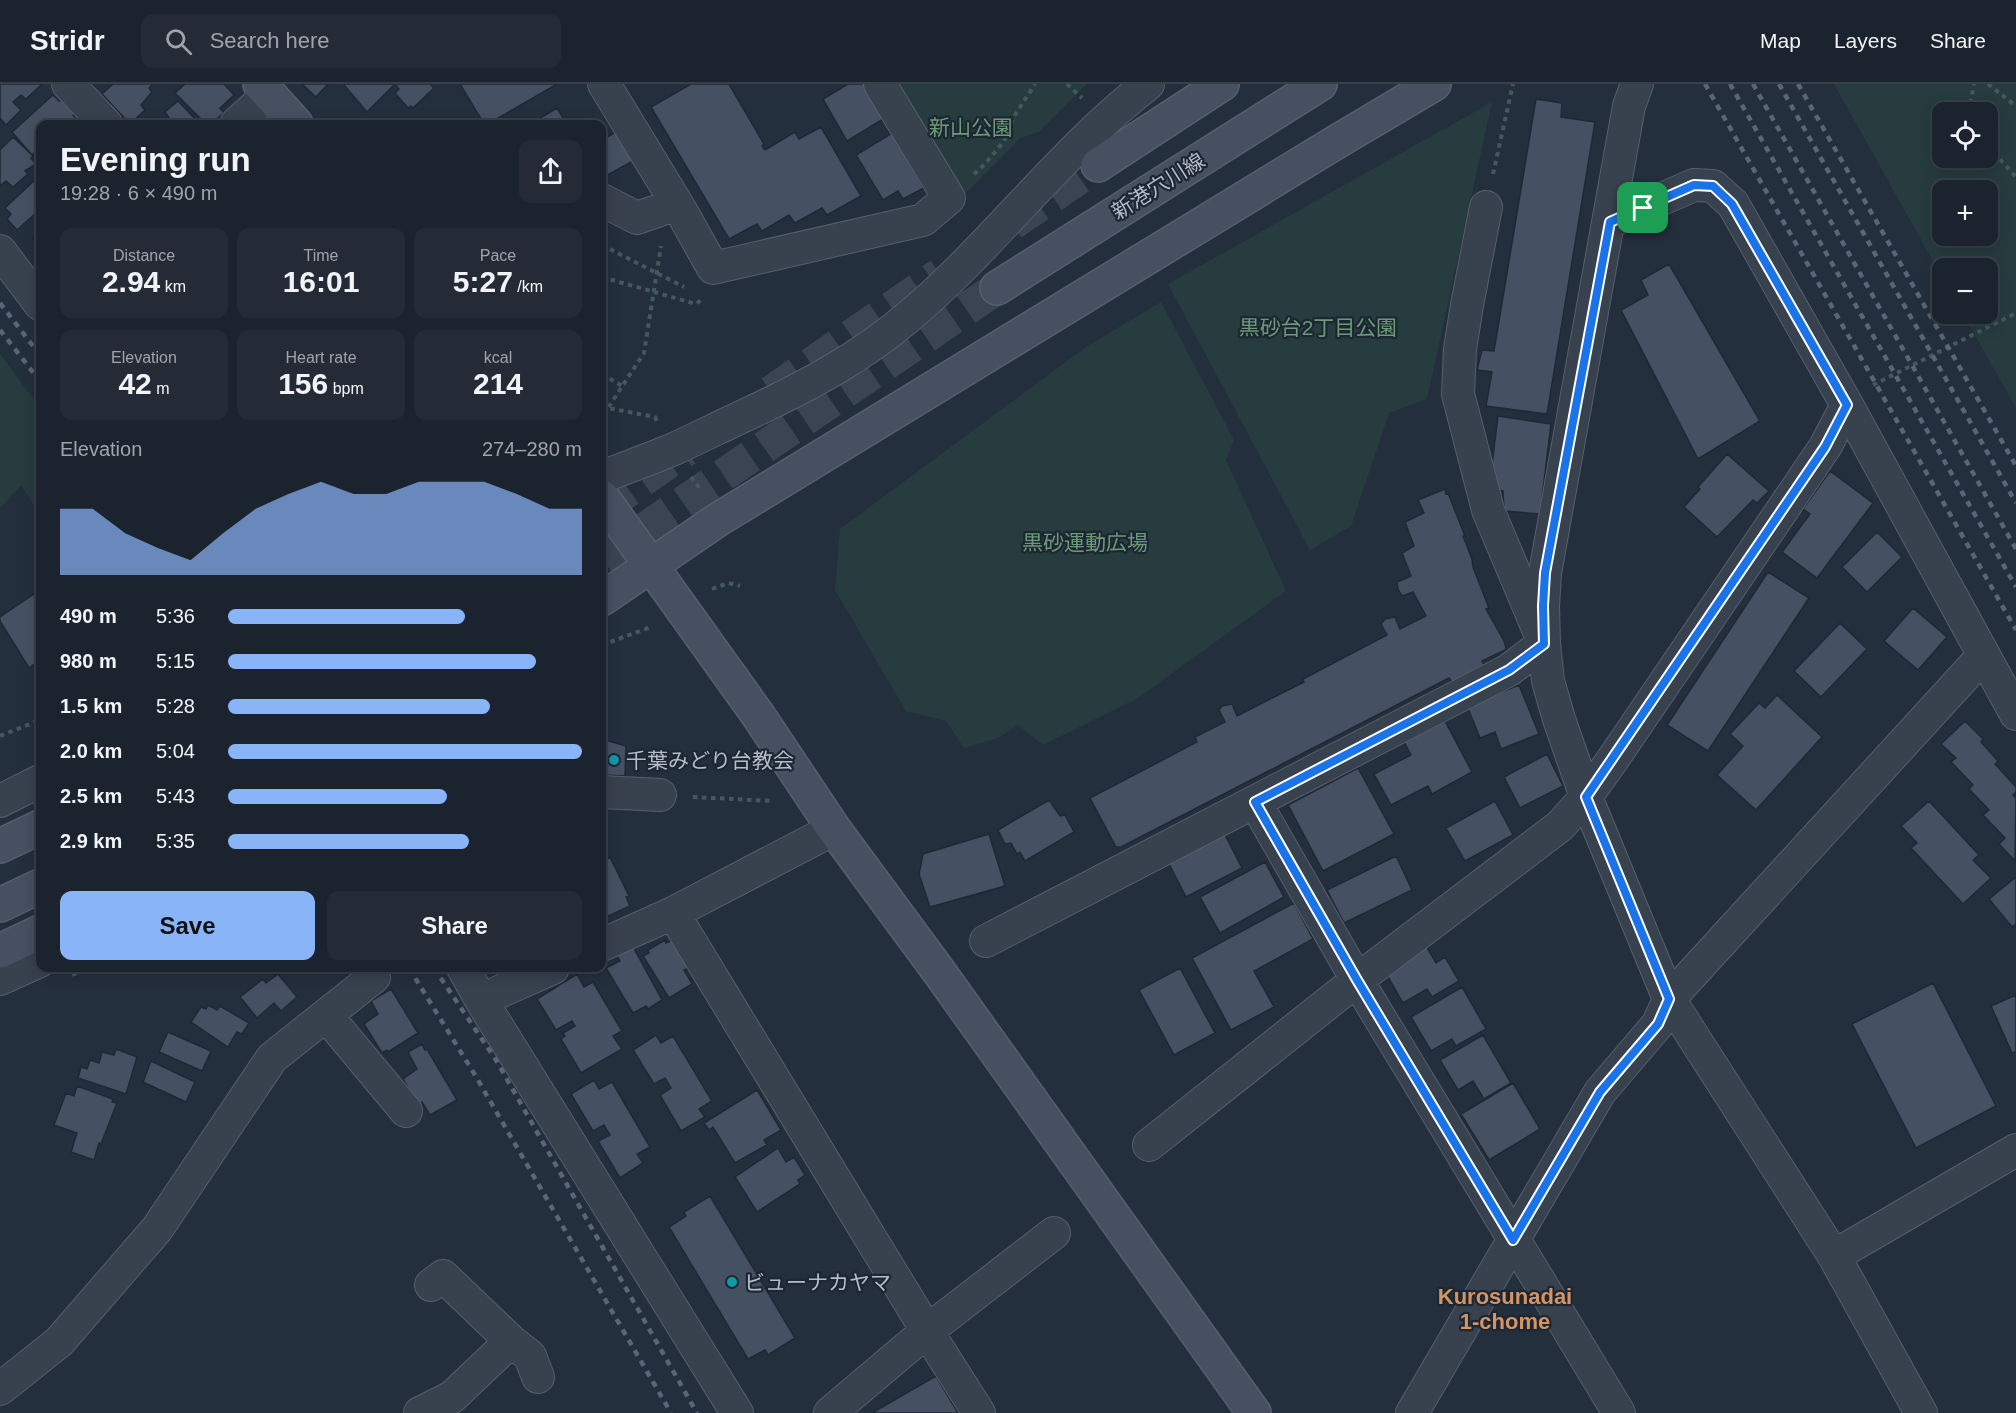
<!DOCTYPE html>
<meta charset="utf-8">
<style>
:root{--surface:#1b232e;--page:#242b36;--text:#f1f3f6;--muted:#a0a4aa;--line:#39404a;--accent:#8ab4f8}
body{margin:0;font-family:Helvetica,"Noto Sans JP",sans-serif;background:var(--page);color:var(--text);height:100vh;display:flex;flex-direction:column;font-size:22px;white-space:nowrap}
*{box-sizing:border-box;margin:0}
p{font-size:20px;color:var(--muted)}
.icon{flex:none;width:33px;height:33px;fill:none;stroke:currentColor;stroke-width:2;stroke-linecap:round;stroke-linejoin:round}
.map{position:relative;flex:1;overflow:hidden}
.side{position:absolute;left:36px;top:36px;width:570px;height:852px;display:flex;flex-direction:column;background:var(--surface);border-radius:12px;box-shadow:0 3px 15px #0003,0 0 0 2px var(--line)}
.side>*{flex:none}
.fabs{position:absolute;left:1932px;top:18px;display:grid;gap:12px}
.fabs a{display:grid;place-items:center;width:66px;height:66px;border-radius:12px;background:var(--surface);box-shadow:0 3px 15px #0003,0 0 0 2px var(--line);font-size:30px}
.pin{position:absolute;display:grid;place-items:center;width:51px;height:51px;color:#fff;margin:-26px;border-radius:12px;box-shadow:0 3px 9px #0006}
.round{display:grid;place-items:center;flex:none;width:63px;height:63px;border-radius:12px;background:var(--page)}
.headline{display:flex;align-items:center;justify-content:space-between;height:102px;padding:0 24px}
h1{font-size:33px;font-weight:800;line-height:45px}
.stats{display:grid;grid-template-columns:repeat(3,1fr);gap:9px;height:102px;padding:6px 24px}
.stats div{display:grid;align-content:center;border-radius:12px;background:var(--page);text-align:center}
.stats b{font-size:30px;font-weight:800}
.stats small{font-size:16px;font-weight:400}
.stats p{font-size:16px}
.chart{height:168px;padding:12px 24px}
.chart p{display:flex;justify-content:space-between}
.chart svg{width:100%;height:108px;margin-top:6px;fill:var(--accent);opacity:.7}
.primary-button{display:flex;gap:12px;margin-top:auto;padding:12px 24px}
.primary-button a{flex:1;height:69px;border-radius:12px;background:var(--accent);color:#111;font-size:24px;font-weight:800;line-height:69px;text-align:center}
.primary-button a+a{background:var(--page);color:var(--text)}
ul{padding:0 24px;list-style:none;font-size:20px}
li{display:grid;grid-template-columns:96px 72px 1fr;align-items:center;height:45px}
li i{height:15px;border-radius:8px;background:var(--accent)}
header{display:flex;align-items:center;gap:36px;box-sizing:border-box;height:84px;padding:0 30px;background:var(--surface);border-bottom:2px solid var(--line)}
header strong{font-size:28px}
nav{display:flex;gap:33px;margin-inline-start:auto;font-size:21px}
.search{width:420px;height:54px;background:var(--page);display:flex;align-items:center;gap:15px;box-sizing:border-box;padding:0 21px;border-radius:12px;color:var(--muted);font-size:22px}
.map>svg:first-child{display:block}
.green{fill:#263c3f;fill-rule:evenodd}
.building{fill:#455162;stroke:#1f2835;stroke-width:1.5}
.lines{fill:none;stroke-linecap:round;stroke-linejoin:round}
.secondary-tunnel{stroke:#3a4453;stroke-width:33;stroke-dasharray:33 16;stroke-linecap:butt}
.street-casing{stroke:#565f6c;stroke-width:34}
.secondary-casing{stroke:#565f6c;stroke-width:36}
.path{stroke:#44595c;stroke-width:4;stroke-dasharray:4.5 4.5;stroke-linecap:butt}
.street{stroke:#38414e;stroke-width:32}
.secondary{stroke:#465061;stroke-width:33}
.rail{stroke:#5a6575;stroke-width:4.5;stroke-dasharray:6 6;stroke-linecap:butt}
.route-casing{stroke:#fff;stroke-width:12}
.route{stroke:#1a73e8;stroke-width:8}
.culture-dot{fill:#0f9aa8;stroke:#1d2633;stroke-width:2}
.labels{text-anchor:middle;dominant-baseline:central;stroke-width:4.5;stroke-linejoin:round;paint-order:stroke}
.park-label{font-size:21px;fill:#6b9a76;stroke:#1d2633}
.street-label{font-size:21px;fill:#b4bcc9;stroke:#1d2633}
.poi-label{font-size:21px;fill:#b4bcc9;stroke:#1d2633;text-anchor:start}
.neighbourhood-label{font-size:22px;font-weight:bold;fill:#d59563;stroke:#1d2633}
</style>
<header>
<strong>Stridr</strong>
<div class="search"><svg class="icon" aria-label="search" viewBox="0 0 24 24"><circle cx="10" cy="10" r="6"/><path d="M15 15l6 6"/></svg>Search here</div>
<nav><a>Map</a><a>Layers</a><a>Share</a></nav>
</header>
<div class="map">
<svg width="2016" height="1329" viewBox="0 0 2016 1329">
<rect width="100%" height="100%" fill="#242f3e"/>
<path class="green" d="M898 0H1087L1040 47 1019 55 964 111Z
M1834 0H2016V324L1963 230H1988V184H1942V193ZM1988 28V74H1942V28ZM1988 106V152H1942V106Z
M1492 18 1427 315 1389 329 1351 442 1310 466 1168 200Z
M1161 218 1234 356 1226 376 1286 507 1138 614 1043 661 1018 641 998 654 964 664 946 637 906 627 835 506 840 445 1086 263Z
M0 270 40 324V431L21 401 0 425Z"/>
<path class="building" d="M0 0H40L41 1 26 15 21 11 13 18 21 26 6 41 0 34Z
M113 0H153L149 4 152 8 141 21 145 26 130 40 102 10Z
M185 0H224L234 11 220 24 224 29 210 40H206L175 9Z
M302 0H328L316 13Z
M346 0H395L367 28 344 1Z
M430 0 434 4 413 24 411 22 408 24 395 9 399 5 395 0Z
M460 0H557L488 40H484Z
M691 0H729L764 60 762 62 765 66 795 48 799 55 821 43 861 112 827 131 822 124 795 139 789 131 762 147 757 140 729 155 651 23Z
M848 0H865L885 34 847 57 823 15Z
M53 11 59 17H62L74 29 73 31 77 36 72 40H40V63L32 71 12 48Z
M1536 15 1562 19 1561 33 1595 38 1547 330 1486 322 1492 288 1477 286 1482 266 1494 267Z
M178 17 200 40H163L169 34 165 28Z
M557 24 567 40H530Z
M616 48 633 77 604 93 602 90V50L604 55Z
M892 49 924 104 903 115 898 107 883 116 856 71Z
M13 53 33 72 31 74 36 80 25 87 28 90 13 103 6 97 0 102V66Z
M40 91V133L36 129 17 146 7 135 11 130 5 124Z
M40 147V162L33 154Z
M1669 180 1760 337 1698 375 1621 226 1648 211 1641 196Z
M1498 332 1551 340 1540 430 1504 427 1503 407 1496 406 1491 389Z
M1727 370 1769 407 1757 419 1753 416 1717 453 1684 423 1700 405 1698 403Z
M1830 387 1873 419 1817 494 1782 468 1810 430 1803 425Z
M1445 405 1446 410 1448 409 1465 452H1463L1472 475 1473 483 1489 524 1486 525 1504 557 1506 564 1505 566 1482 577 1484 581 1452 598 1449 594 1121 763H1116L1090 714 1197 658 1195 653 1225 638 1219 626 1222 622 1232 620 1237 632 1304 598 1303 595 1387 551 1381 540 1385 535 1395 533 1400 545 1426 532 1413 508 1402 512 1398 505 1397 498 1411 492 1402 469 1414 462 1405 438 1424 429 1418 416Z
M1877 448 1902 473 1867 508 1842 483Z
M1768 488 1809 514 1708 667 1667 641Z
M40 506V576L29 584 0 537V533Z
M1913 524 1947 553 1918 586 1884 557Z
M1840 539 1867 565 1821 613 1794 587Z
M1519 601 1539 650 1501 665 1495 648 1480 654 1467 622Z
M1777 611 1822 653 1756 726 1717 691 1743 662 1730 650 1759 619 1765 624Z
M1445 637 1472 688 1432 710 1428 702 1391 721 1374 690 1411 671 1404 658Z
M1965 637 1983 655 1981 658 1998 677 1995 680 2016 703V708L2013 711 2016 714 2015 777 1999 760 2005 754 1983 731 1989 726 1969 705 1973 701 1951 678 1956 674 1941 660Z
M602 655 626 662 625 692 602 691Z
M1547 670 1563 702 1520 724 1504 693Z
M1358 684 1394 750 1323 787 1288 721Z
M1049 716 1060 732 1065 731 1074 748 1025 777 1020 768 1017 770 1011 759 1005 760 998 746Z
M1495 717 1513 751 1465 777 1446 744Z
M1929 717 1979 771 1973 776 1991 794 1963 820 1911 764 1917 759 1901 742Z
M1220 741 1242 784 1186 813 1164 770Z
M989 750 1005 802 930 823 919 790 923 770Z
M1396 772 1412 806 1344 839 1327 806Z
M610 773 629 812 626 813 630 822 602 835V777Z
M1265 778 1284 813 1220 849 1200 813Z
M2016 793V840L2012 843 1989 815Z
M1294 819 1313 855 1254 887 1274 923 1231 946 1192 874Z
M665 856 666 859 673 856 689 884 684 886 692 900 669 914 643 872 649 869 648 866Z
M1425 860 1436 879 1445 873 1459 897 1432 913 1427 905 1403 919 1383 884Z
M632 861 662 916 648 925 646 922 633 929 606 884 620 877 616 870Z
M1180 884 1215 949 1174 971 1139 906Z
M278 890 297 913 281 927 274 919 257 934 240 913 263 895 266 899Z
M577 890 584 903 593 898 622 947 613 952 622 965 581 989 561 955 565 952 563 949 575 942 572 937 556 946 537 915Z
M1933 899 1996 1022 1916 1064 1852 940Z
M1462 903 1486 945 1456 962 1452 955 1431 967 1411 933Z
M391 905 418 949 388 968 387 966 382 969 364 940 378 930 371 917Z
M2016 911V968L2012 969 1991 922Z
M208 921 217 926 220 922 249 939 242 950 237 948 228 963 191 938 201 923 206 925Z
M168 948 211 967 202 987 159 968Z
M656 951 661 959 673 952 712 1017 699 1025 705 1033 681 1047 660 1011 671 1004 665 994 654 1000 633 966Z
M1483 951 1511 999 1484 1015 1473 997 1458 1006 1440 976Z
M422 960 425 966 427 965 457 1016 430 1031 422 1018 418 1021 403 995 417 985 408 968Z
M116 965 137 973 126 1010 78 994 81 983 87 985 90 976 99 979 102 968 114 971Z
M151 977 195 998 186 1018 143 998Z
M594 996 599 1005 612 998 650 1063 637 1070 643 1079 620 1094 598 1057 610 1051 604 1041 593 1047 571 1010Z
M1513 999 1540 1045 1489 1076 1461 1030Z
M77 1002 113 1015 112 1018 117 1019 101 1060 99 1059 94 1076 71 1068 77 1049 54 1041 66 1009 74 1012Z
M757 1006 781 1046 764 1056 767 1061 735 1079 713 1043 709 1046 704 1039Z
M778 1064 786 1078 794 1073 805 1091 798 1096 800 1100 757 1128 735 1093Z
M710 1112 795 1254 768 1271 765 1266 748 1275 669 1143 686 1132 684 1128Z
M936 1292 958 1329H872Z"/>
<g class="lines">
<path class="secondary-tunnel" d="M1012 140 1098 81
M771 308 940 190
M602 425 686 366
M602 474 997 204"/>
<defs>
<path id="street" d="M68 0 106 40
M604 0 680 125 713 184 923 136 949 114 880 0
M1637 0 1629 22 1545 489 1543 522 1544 559 1548 597 1559 635 1586 713 1669 915 1834 1172 1921 1329
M236 40 269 10
M602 116 637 134 677 120
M1609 138 1694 101 1713 102 1733 120 1847 321 2016 630
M0 167 40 220
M602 393C625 384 650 375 674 365 700 353 726 340 752 328 807 302 860 274 907 234 993 162 1059 69 1148 0
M602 708 660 711
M0 717 40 697
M1255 718 1357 896 1619 1329
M673 829 927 1247 979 1329
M986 857 1509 586 1544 559 1488 426 1458 310 1460 265 1467 221 1486 123
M602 861 673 829 834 745
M463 884 481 916 737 1329
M0 895 40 877
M481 916 553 884
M326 931 406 1027
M1149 1061 1357 896 1560 742 1586 713 1613 675 1825 363 1847 321
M1834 1172 2016 1066
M511 1257 530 1272 538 1293
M0 1305 59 1258 157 1145 272 974 374 893
M420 1329 452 1313 511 1257 443 1192 431 1201
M830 1329 927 1247 1054 1149
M1412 1329 1600 1008 1658 940 1669 915 1983 572"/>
<path id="secondary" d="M260 0 296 40
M1098 81 1222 0
M997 204 1320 0
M602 413 758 631 834 745 940 889 1254 1329
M602 515 719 435 1338 57 1434 0
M0 762 40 743
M0 821 40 802
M0 867 40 848"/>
</defs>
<use href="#street" class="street-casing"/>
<use href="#secondary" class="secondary-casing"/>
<path class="path" d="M1067 0 1082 14
M1988 0 2016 22
M1970 28 1969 25 1974 0
M1988 62 2016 93
M974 90 985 80 1004 57 1015 31 1035 0
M1493 90 1513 0
M602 161 684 203
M602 193 696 220 701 216 700 214
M602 290 622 302
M1873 301 2016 229
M602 321 608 324 655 333 657 337
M602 329 608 324 644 269 661 162
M691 393 701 406
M712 505 728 499 740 502
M602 561 651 543
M0 652 40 636
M693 713 773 717
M72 891 88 884"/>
<use href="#street" class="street"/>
<use href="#secondary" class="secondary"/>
<path class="rail" d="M1705 0 2016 546
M1730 0 2016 503
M1753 0 2016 465
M1779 0 2016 419
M1798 0 2016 382
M0 219 40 271
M0 246 40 297
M409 884 475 991 671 1329
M434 884 496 976 697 1329"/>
</g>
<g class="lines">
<defs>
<path id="route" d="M1694 101 1713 102 1732 120 1847 321 1825 363 1586 713 1669 915 1658 940 1600 1008 1513 1156 1357 896 1255 718 1509 586 1544 560 1543 522 1545 489 1610 138Z"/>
</defs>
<use href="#route" class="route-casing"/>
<use href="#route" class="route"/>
</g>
<g class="culture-dot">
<circle cx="614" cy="676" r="6"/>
<circle cx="732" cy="1198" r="6"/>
</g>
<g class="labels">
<g class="park-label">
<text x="971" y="43">新山公園</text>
<text x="1318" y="243">黒砂台2丁目公園</text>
<text x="1085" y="458">黒砂運動広場</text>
</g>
<g class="street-label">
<text transform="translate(1158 102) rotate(-32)">新港穴川線</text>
</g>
<g class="poi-label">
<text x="626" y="676">千葉みどり台教会</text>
<text x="744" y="1198">ビューナカヤマ</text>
</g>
<g class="neighbourhood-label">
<text x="1505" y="1212">Kurosunadai<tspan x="1505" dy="25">1-chome</tspan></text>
</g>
</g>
</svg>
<div class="fabs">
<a><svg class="icon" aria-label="locate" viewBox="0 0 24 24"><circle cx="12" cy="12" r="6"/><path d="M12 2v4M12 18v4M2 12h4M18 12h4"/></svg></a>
<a>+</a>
<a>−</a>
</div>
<div class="pin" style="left:1643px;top:124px;background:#1e9e55"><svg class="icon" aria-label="arrive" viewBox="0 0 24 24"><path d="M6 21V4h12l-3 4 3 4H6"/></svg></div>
<section class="side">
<div class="headline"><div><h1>Evening run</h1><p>19:28 · 6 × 490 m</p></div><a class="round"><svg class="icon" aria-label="share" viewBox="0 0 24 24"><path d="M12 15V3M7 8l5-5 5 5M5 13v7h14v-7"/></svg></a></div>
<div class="stats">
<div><p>Distance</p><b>2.94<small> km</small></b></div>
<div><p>Time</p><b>16:01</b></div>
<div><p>Pace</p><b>5:27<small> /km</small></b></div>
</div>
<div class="stats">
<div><p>Elevation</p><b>42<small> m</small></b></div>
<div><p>Heart rate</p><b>156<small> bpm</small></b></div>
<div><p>kcal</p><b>214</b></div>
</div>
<div class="chart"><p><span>Elevation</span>274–280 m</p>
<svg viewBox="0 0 160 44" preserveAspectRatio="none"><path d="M0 44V17L10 17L20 27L30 33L40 38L50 27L60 17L70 11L80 6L90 11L100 11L110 6L120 6L130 6L140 11L150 17L160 17V44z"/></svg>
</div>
<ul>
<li><b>490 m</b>5:36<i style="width:67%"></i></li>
<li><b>980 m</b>5:15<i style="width:87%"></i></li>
<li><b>1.5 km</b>5:28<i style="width:74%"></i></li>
<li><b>2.0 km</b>5:04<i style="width:100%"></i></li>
<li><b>2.5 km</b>5:43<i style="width:62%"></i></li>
<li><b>2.9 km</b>5:35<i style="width:68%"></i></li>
</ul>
<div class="primary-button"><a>Save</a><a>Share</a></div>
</section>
</div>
